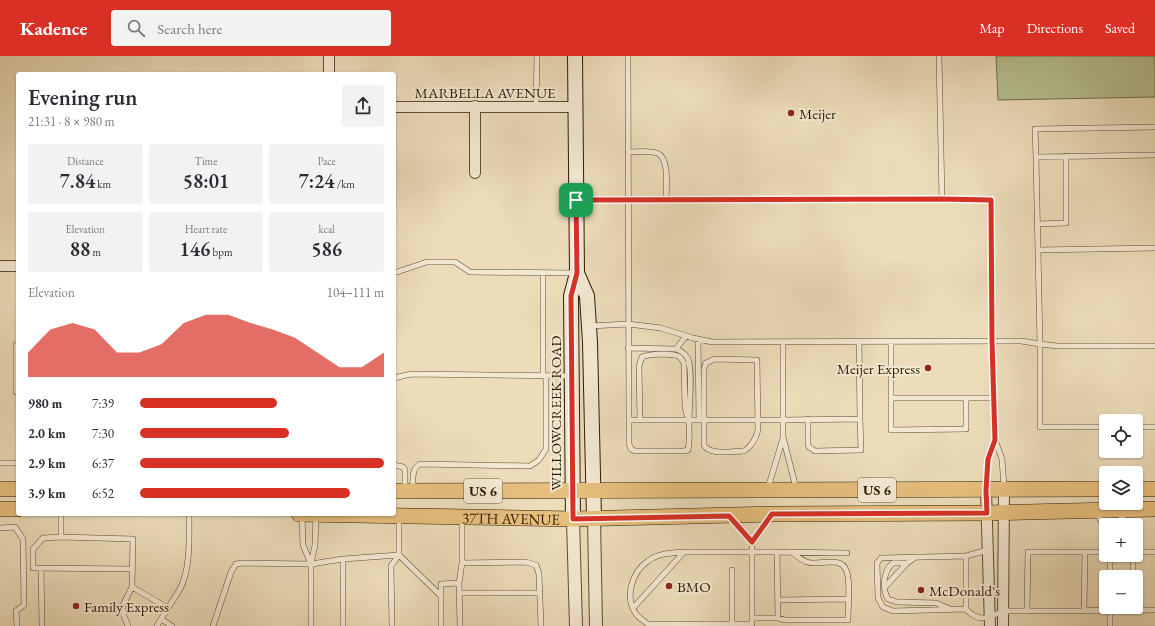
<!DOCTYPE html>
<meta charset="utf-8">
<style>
:root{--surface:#fff;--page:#f2f2f3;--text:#2b2b33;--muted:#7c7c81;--accent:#d93025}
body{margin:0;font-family:"EB Garamond",serif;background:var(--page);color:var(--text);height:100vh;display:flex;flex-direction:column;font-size:15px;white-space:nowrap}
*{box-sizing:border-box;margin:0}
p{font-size:13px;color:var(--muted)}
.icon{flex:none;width:22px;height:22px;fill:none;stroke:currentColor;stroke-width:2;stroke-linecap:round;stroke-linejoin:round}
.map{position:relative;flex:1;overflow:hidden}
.drawer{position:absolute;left:16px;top:16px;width:380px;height:444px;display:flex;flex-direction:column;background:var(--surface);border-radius:4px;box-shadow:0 1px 3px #0004}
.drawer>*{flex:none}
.controls{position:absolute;left:1099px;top:358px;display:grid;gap:8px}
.controls a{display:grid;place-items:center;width:44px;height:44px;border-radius:4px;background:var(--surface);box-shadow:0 1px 3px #0004;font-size:20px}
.pin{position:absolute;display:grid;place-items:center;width:34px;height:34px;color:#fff;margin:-17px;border-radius:8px;box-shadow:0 2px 6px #0006}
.round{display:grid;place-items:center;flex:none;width:42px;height:42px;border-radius:4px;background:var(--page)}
.head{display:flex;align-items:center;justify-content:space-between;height:68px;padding:0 12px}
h1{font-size:22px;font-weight:600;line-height:30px}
.metrics{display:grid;grid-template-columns:repeat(3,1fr);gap:6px;height:68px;padding:4px 12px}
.metrics div{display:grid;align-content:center;border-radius:4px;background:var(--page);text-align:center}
.metrics b{font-size:20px;font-weight:600}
.metrics small{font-size:11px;font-weight:400}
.metrics p{font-size:11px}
.chart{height:112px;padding:8px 12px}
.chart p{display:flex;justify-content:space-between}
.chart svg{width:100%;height:72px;margin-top:4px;fill:var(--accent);opacity:.7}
ul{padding:0 12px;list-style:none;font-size:13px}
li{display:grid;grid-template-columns:64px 48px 1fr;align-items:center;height:30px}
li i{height:10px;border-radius:5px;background:var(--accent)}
header{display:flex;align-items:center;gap:24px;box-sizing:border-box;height:56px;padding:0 20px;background:var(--accent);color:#fff}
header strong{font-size:19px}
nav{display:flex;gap:22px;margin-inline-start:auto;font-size:14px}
.search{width:280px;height:36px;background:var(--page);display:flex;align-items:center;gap:10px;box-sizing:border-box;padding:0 14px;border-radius:4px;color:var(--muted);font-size:15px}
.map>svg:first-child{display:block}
.green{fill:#b6c091;stroke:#726e4b}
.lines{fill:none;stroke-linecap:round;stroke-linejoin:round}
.service-casing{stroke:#5d4c32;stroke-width:6}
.minor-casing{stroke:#5d4c32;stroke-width:12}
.tertiary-casing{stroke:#5d4c32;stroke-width:14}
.secondary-casing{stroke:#2d1c05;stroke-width:16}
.primary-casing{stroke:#2d1c05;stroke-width:16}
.service{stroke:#f3e8d2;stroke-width:5}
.minor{stroke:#f3e8d2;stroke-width:10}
.tertiary{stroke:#f3e8d2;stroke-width:12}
.secondary{stroke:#f3e8d2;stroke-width:14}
.primary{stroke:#e6be7d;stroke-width:15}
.route-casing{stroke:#fff;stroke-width:8}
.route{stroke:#d93025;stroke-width:5}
.poi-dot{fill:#8f2418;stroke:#f3e8d2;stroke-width:1.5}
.labels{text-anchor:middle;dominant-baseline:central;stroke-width:4;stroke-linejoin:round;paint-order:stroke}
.shield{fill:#f3e8d2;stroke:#685942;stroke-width:1}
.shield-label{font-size:14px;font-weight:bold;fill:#2d1c05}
.street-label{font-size:15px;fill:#2d1c05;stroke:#f3e8d2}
.poi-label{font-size:15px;fill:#2d1c05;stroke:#f3e8d2;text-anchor:start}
</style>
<header>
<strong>Kadence</strong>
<div class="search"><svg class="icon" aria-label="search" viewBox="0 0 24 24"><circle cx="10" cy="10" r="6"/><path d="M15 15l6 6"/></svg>Search here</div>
<nav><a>Map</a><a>Directions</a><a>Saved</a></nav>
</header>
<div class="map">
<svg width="1155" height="570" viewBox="0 0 1155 570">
<rect width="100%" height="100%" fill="#ecdcba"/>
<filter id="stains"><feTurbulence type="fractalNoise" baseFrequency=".005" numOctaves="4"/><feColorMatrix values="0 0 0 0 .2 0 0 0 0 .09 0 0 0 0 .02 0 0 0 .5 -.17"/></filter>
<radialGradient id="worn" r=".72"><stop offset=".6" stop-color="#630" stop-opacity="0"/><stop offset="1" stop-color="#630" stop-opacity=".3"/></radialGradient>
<path class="green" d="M996 0H1155V41L998 44Z"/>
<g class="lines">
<defs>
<path id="service" d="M628 0 629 364H783V287
M939 0 942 143
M536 51 537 0
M1155 71 1035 73 1036 101 1155 99
M628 96C637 96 648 94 657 97 670 102 666 132 666 144
M1036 101 1040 288 1057 290H1155
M577 144 932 143 991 144 992 285 995 384 1002 403 1004 431
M1037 168 1066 167V100
M1038 194 1155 192
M394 217 427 206H455L470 216 576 217
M590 270 628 268 661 272 693 282 712 286 1021 285 1040 288V371H1106
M698 283 699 364
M891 286V342H994
M18 289H16V336H18
M628 292 676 293C681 295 686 298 688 303 693 316 689 350 689 366 689 375 690 385 688 394L684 395H635L631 393 629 388V364
M676 293 686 280
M715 303 757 304 758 374C756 382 751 391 744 395 732 395 710 400 704 389V313L706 307Z
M543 320V217
M394 322 411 318 571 320
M891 342V374L966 373V342
M808 363V388L809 391 815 395 861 394 860 363
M640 364 639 310 642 301C649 298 672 297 678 300 682 302 683 305 684 308L685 350 687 359
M1136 371H1155
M0 407H18
M394 409 403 411 405 414V434
M986 431 988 403 995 384
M768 432 783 382
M796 432 783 381V364L860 363 859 286
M413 434C413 424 411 413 420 408L530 410 539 404 546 393V320
M1097 457 1106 476
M61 458V481L133 483 132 531 168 552
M302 459 303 489 311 508 315 489 316 460
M399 461V499L441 540
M731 462 752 486
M1117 469 1125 457
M0 472 15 471 23 483 24 549 16 555 17 570
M61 481 43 482 33 493V512L132 513
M777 496 847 497
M1136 496H1155
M1110 499V521
M1133 499V521
M966 500V553C978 567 989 562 1003 555L1155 554
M916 501 907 507H893C883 515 882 533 888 543L897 546 936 547 950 553
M462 507 526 506 536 509 539 518 541 570
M311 508V570
M41 512 42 570
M732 514V568
M885 531 907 507
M459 537H540
M778 544 848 543
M633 552 684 496
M1110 552V570
M966 553 893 555 883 551 878 542 877 507 881 502 966 500 988 494
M1084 554 1085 496
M1027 555 1028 496H1106
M752 562H778L777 496H684C672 497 658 497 648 505 632 516 624 541 636 558 639 562 644 565 648 568H752
M778 562 785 564H848C848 550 850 535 848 521 845 496 821 511 807 506 801 504 796 499 791 496
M161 563 172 570
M752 565V486L770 461
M128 570 123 557V549L132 531
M157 570C164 557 173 545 180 533 191 512 189 480 189 458
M213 570 231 516 236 508 242 507 311 508 343 503
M343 570V503L399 499
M392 570 391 510 399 499
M441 570V528L459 527
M460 570 459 527 462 507V463"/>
<path id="minor" d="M329 0V18
M475 50V117
M394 51H575
M0 210H18
M986 434 990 570
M1003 570 1004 434"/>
<path id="tertiary" d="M594 462 596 570
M573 463 576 570"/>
<path id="secondary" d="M577 217 587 240 590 286 594 462
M573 463 571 240 577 217 575 0"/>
<g id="primary">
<path d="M0 433H18"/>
<path d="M1136 433H1155"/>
<path d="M394 435 1106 433"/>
<path d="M0 453H18"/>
<path id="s1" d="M299 458 573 463 775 458 987 457 1155 453"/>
</g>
</defs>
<use href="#service" class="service-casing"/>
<use href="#minor" class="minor-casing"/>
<use href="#tertiary" class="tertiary-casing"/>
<use href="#secondary" class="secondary-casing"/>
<use href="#primary" class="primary-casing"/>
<use href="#service" class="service"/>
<use href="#minor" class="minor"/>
<use href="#tertiary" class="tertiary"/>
<use href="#secondary" class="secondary"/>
<use href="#primary" class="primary"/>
</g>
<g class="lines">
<defs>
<path id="route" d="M942 143 991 144 992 285 995 384 988 403 986 434 987 457 772 458 752 486 729 460 573 463 571 240 577 217 576 144Z"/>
</defs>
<use href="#route" class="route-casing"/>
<use href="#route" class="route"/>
</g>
<g class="poi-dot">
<circle cx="791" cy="57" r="4"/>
<circle cx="928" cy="312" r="4"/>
<circle cx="669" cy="530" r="4"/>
<circle cx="921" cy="534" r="4"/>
<circle cx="76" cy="550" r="4"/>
</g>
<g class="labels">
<g class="shield">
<rect x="858" y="422" width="38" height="24" rx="3"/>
<rect x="464" y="423" width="38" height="24" rx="3"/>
</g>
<g class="shield-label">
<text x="877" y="434">US 6</text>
<text x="483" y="435">US 6</text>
</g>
<g class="street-label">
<text x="485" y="36">MARBELLA AVENUE</text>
<text transform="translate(555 357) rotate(-90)">WILLOWCREEK ROAD</text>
<text stroke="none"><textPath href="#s1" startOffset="212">37TH AVENUE</textPath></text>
</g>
<g class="poi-label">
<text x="799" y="57">Meijer</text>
<text x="920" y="312" text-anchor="end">Meijer Express</text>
<text x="677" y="530">BMO</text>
<text x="929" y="534">McDonald's</text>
<text x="84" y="550">Family Express</text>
</g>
</g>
<rect width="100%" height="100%" filter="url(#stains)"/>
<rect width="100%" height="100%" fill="url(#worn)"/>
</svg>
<div class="controls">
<a><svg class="icon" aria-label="locate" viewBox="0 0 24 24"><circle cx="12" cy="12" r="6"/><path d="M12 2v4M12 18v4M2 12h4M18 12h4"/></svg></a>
<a><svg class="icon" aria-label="layers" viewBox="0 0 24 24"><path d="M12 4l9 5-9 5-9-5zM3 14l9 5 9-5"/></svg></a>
<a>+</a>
<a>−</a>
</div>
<div class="pin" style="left:576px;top:144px;background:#1e9e55"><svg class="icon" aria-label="arrive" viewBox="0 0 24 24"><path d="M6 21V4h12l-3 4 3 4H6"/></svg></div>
<section class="drawer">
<div class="head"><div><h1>Evening run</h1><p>21:31 · 8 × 980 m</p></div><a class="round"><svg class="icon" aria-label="share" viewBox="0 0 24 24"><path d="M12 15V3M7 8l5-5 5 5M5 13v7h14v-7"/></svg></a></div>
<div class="metrics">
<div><p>Distance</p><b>7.84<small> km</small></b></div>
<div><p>Time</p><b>58:01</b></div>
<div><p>Pace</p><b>7:24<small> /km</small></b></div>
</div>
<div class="metrics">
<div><p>Elevation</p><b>88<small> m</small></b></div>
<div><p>Heart rate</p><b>146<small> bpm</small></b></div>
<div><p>kcal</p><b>586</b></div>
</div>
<div class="chart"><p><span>Elevation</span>104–111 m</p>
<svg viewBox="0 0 160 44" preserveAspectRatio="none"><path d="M0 44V29L10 15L20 11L30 15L40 29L50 29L60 24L70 11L80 6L90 6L100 11L110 15L120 20L130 29L140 38L150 38L160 29V44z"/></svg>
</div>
<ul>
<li><b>980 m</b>7:39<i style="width:56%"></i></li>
<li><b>2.0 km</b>7:30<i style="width:61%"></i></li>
<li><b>2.9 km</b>6:37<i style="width:100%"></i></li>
<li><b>3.9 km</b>6:52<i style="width:86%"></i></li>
</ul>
</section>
</div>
